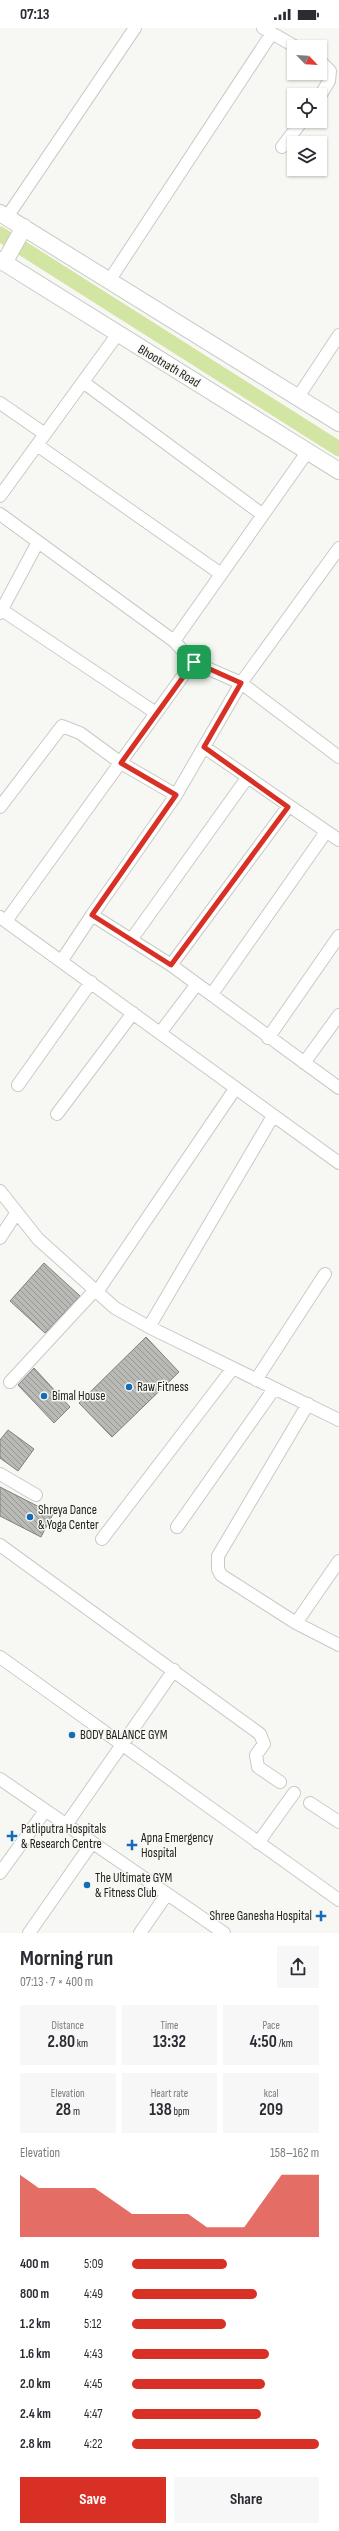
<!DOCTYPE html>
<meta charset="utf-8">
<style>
:root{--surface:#fff;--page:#f7f7f7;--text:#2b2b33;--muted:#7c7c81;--accent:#d93025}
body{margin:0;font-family:"Sofia Sans Condensed",sans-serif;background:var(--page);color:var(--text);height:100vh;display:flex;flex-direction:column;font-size:15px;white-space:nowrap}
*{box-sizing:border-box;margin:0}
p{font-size:13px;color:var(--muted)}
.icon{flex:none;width:22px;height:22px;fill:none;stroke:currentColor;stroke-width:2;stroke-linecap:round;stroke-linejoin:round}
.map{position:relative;height:1905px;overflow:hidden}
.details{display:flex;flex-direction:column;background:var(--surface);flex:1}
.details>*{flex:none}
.needle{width:26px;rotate:115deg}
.buttons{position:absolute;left:287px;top:12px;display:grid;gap:8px}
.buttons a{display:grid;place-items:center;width:40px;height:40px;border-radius:0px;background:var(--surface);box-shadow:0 1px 3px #0004;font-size:20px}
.pin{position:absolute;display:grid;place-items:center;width:34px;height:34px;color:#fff;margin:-17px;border-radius:8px;box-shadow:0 2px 6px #0006}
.round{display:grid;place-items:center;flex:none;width:42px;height:42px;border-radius:0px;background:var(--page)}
.overview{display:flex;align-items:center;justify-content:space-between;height:68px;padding:0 20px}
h1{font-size:22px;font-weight:700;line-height:30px}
.figures{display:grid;grid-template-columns:repeat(3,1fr);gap:6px;height:68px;padding:4px 20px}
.figures div{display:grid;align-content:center;border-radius:0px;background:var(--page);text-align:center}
.figures b{font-size:17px;font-weight:700}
.figures small{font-size:11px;font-weight:400}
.figures p{font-size:11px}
.chart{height:112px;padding:8px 20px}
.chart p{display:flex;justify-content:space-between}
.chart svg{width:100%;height:72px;margin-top:4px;fill:var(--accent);opacity:.7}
.cta{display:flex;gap:8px;margin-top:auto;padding:8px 20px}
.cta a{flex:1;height:46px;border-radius:0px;background:var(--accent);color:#fff;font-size:16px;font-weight:700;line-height:46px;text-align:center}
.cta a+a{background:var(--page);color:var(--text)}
ul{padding:0 20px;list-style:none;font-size:13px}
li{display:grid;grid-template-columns:64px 48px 1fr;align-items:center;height:30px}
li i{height:10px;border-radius:5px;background:var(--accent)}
.status{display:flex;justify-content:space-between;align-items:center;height:28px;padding:0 20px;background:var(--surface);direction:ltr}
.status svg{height:11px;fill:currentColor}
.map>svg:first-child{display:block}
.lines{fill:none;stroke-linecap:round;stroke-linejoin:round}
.canal{stroke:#d3e5a2;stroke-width:15}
.building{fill:url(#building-back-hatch);stroke:#7f807c}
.minor-casing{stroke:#c9cac6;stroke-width:14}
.tertiary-casing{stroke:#c9cac6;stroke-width:18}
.minor{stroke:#fff;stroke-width:12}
.tertiary{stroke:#fff;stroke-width:16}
.route-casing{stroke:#fff;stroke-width:8}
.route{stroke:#d93025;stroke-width:5}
.poi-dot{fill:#146bb9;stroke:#f7f8f3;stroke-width:1.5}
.labels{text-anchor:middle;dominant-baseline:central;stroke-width:3;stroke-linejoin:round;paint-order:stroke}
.street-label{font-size:13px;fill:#222321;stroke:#f7f8f3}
.poi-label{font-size:13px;fill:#222321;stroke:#f7f8f3;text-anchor:start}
</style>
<div class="status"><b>07:13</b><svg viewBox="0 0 49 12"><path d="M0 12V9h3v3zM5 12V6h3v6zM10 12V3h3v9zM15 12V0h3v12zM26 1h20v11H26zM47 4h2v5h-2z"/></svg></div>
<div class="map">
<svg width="339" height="1905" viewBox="0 0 339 1905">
<defs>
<pattern id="building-back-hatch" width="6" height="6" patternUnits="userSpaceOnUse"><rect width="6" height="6" fill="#b9bab6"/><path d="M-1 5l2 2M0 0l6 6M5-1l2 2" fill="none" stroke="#969794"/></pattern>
</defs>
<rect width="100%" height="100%" fill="#f7f8f3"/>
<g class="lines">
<path class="canal" d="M0 206 339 421"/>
</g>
<path class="building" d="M44 1235 80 1268 45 1305 10 1273Z
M146 1309 179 1344 112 1409 79 1375Z
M34 1340 70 1379 54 1395 18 1357Z
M8 1402 34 1421 18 1443 0 1430V1412Z
M0 1459 53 1486 41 1509 0 1488Z"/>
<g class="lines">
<defs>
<path id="minor" d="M263 0 296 19
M320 33 330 43 329 53 320 68
M282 119 302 93
M7 189 135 0
M109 253 272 5
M83 354 263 487
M298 369 339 307
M0 375 45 406
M37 417 221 546
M0 468 117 307
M0 486 174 613 193 634 241 655 176 767
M339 520 241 655 339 729
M2 582 156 685
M0 585 38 514
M174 613 308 423
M204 719 339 812
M0 779 62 698 80 705 121 735 176 767 92 887 171 937 339 1060
M0 889 339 1135
M6 893 193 634
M131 912 247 750
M62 932 92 887
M171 937 288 779
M212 966 326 804
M160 1005 197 956
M268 1010 339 908
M304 1035 339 987
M18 1057 91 954
M57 1086 133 985
M0 1163 38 1211 115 1280 149 1299 273 1088
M0 1210 17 1184
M97 1264 235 1061
M149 1299 339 1392
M256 1352 325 1246
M10 1354 95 1262
M308 1376 218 1528V1541L221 1547 296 1595 339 1617
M0 1446 36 1467
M177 1499 274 1361
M102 1511 233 1340
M0 1517 260 1706 264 1716 256 1727 258 1739 280 1754
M296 1595 339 1533
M0 1629 339 1872
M0 1751 224 1905
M310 1775 339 1794
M66 1797 174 1642
M258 1815 294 1765
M0 1845 45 1783
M29 1905 92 1815
M140 1905 167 1866"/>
<path id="tertiary" d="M0 185 339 395
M0 232 339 443
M4 235 24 199"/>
</defs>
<use href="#minor" class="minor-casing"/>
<use href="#tertiary" class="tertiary-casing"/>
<use href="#minor" class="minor"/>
<use href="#tertiary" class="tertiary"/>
</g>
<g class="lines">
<defs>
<path id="route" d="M194 634 241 655 204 719 288 779 171 937 92 887 176 767 121 735Z"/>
</defs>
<use href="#route" class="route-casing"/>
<use href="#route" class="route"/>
</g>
<g class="poi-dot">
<circle cx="129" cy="1359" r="4"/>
<circle cx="44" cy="1368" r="4"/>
<circle cx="30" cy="1489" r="4"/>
<circle cx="72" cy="1707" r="4"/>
<path d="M10 1802h4v4h4v4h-4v4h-4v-4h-4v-4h4z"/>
<path d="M130 1811h4v4h4v4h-4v4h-4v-4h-4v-4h4z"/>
<circle cx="87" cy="1857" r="4"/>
<path d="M319 1882h4v4h4v4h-4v4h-4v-4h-4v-4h4z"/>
</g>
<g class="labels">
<g class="street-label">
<text transform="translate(169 338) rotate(31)">Bhootnath Road</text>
</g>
<g class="poi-label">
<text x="137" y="1359">Raw Fitness</text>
<text x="52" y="1368">Bimal House</text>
<text x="38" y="1482">Shreya Dance<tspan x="38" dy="15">&amp; Yoga Center</tspan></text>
<text x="80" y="1707">BODY BALANCE GYM</text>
<text x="21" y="1801">Patliputra Hospitals<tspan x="21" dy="15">&amp; Research Centre</tspan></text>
<text x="141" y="1810">Apna Emergency<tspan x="141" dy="15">Hospital</tspan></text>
<text x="95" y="1850">The Ultimate GYM<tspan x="95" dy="15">&amp; Fitness Club</tspan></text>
<text x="312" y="1888" text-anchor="end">Shree Ganesha Hospital</text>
</g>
</g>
</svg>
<div class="buttons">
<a><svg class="needle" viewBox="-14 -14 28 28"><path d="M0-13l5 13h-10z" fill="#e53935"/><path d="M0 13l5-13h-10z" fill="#7c7c81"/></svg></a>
<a><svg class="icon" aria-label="locate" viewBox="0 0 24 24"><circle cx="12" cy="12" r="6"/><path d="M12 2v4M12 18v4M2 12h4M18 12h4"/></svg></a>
<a><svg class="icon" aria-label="layers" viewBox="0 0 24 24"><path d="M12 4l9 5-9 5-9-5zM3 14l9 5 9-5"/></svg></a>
</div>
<div class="pin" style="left:194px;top:634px;background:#1e9e55"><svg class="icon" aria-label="arrive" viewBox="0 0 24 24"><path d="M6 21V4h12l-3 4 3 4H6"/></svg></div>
</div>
<section class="details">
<div class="overview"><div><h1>Morning run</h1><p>07:13 · 7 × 400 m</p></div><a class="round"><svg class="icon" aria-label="share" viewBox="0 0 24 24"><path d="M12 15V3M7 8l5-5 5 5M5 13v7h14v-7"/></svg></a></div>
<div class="figures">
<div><p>Distance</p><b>2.80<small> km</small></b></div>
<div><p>Time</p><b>13:32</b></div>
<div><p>Pace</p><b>4:50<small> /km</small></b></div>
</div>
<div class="figures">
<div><p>Elevation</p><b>28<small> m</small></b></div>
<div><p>Heart rate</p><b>138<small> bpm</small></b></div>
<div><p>kcal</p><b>209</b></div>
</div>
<div class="chart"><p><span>Elevation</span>158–162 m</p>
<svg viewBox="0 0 160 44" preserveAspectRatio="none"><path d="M0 44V6L10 14L20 14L30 14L40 14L50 22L60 30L70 30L80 30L90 30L100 38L110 38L120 38L130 22L140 6L150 6L160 6V44z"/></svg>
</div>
<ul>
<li><b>400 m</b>5:09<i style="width:51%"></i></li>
<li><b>800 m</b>4:49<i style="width:67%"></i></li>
<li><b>1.2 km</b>5:12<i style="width:50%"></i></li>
<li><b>1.6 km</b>4:43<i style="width:73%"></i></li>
<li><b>2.0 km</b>4:45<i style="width:71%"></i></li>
<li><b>2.4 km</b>4:47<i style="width:69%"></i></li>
<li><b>2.8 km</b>4:22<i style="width:100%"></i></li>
</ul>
<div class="cta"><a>Save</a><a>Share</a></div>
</section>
